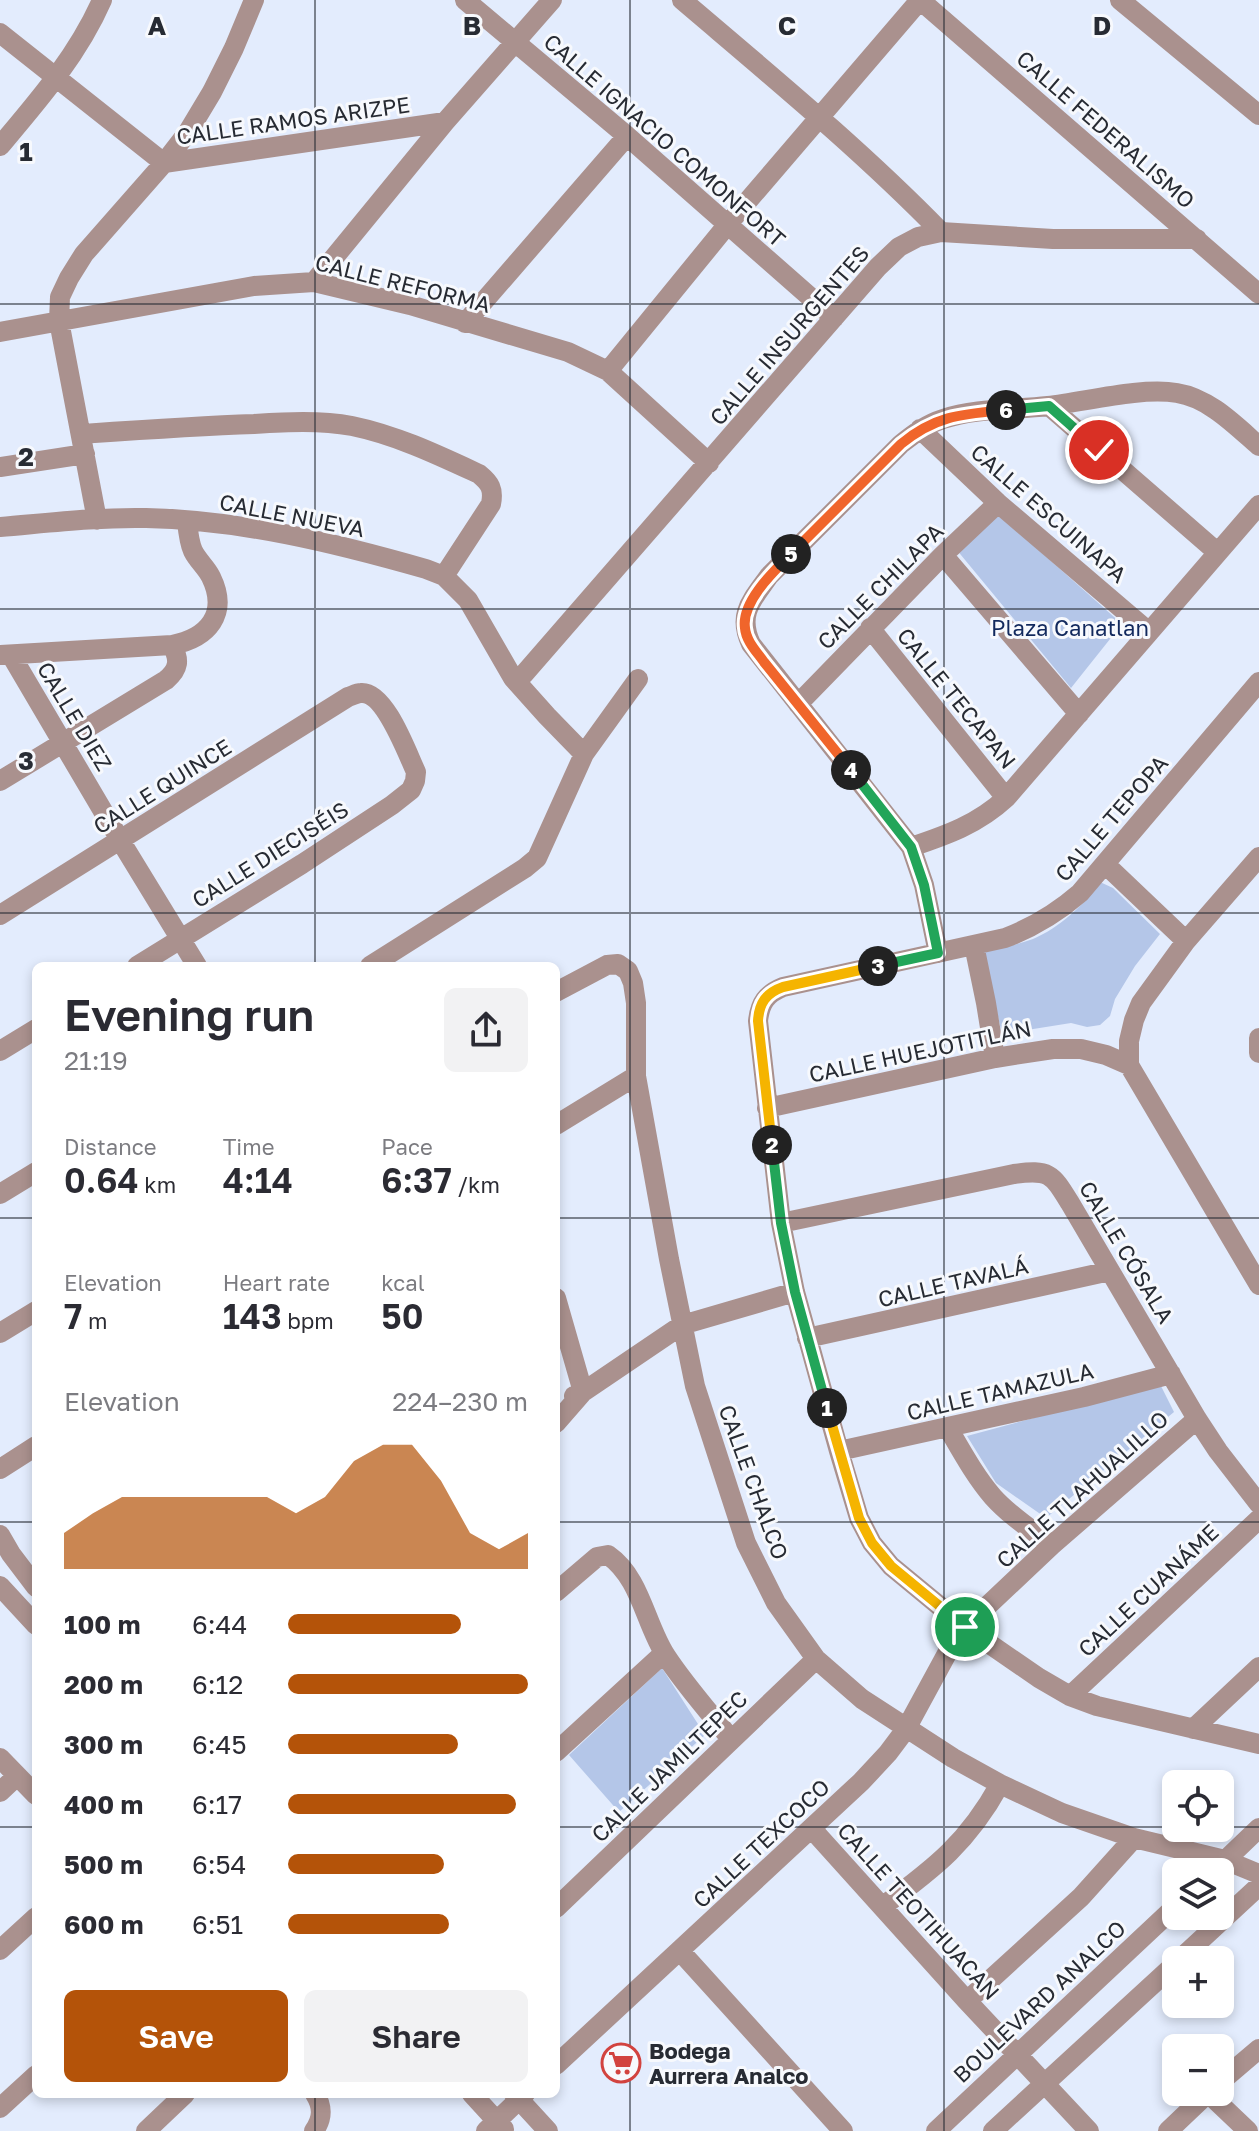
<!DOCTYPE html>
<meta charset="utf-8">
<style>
:root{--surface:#fff;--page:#f2f2f3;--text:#2b2b33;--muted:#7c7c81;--accent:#b45309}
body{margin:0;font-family:"Golos Text",sans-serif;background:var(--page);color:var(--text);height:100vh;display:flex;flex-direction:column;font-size:30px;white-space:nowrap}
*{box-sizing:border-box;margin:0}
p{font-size:26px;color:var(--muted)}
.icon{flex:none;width:44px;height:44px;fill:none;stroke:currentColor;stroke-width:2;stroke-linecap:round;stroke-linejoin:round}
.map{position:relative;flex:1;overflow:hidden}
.drawer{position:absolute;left:32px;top:962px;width:528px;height:1136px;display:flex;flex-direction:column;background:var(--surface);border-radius:12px;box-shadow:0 4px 12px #0003}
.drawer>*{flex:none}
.tools{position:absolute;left:1162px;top:1770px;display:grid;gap:16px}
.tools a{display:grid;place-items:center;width:72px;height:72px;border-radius:12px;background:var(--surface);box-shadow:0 4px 12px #0003;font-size:40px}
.pin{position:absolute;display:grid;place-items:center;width:68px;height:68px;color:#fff;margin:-34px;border:4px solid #fff;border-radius:50%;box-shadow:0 2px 8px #0007}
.km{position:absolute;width:40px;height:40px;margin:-20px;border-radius:50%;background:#222;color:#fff;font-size:22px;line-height:40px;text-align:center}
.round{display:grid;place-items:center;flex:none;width:84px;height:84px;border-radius:12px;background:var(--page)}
.summary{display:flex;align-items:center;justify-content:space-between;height:136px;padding:0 32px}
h1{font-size:44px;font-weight:600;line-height:60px}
.metrics{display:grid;grid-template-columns:repeat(3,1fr);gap:12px;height:136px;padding:8px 32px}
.metrics div{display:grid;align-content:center}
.metrics b{font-size:34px;font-weight:600}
.metrics small{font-size:22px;font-weight:400}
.metrics p{font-size:22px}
.chart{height:224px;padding:16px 32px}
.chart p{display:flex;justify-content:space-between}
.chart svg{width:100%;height:144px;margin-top:8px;fill:var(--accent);opacity:.7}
.action{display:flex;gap:16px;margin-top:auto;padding:16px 32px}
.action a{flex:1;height:92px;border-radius:12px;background:var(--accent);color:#fff;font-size:32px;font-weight:600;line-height:92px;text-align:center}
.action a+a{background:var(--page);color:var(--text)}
ul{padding:0 32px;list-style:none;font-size:26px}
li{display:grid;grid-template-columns:128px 96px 1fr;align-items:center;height:60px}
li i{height:20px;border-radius:10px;background:var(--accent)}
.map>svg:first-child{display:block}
.green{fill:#b4c6e8}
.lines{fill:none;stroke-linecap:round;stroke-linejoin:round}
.minor{stroke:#aa918e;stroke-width:20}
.split-1-casing{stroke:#fff;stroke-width:16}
.split-2-casing{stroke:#fff;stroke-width:16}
.split-3-casing{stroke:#fff;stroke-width:16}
.split-4-casing{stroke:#fff;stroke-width:16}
.split-5-casing{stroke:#fff;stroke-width:16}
.split-6-casing{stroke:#fff;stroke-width:16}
.split-7-casing{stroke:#fff;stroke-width:16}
.split-1{stroke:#f5b400;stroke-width:10}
.split-2{stroke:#22a559;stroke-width:10}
.split-3{stroke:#f5b400;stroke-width:10}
.split-4{stroke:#22a559;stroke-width:10}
.split-5{stroke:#f0652b;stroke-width:10}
.split-6{stroke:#f0652b;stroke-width:10}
.split-7{stroke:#22a559;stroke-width:10}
.grid{fill:none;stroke:#272b33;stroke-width:2;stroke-opacity:0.55}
.labels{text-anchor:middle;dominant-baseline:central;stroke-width:6;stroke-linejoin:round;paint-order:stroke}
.street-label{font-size:22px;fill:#272b33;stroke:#f7f9fd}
.park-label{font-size:22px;fill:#12295d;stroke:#f7f9fd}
.poi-label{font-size:22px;font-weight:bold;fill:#272b33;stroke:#f7f9fd;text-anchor:start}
.grid-label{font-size:26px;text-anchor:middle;font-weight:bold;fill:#272b33;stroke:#f7f9fd;stroke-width:6;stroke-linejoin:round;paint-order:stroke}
</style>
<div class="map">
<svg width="1259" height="2131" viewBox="0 0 1259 2131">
<rect width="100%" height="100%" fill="#e3ecfd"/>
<path class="green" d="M998 514 1122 624 1071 688 956 549Z
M1100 882 1113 888 1160 934 1135 966 1115 999 1110 1016 1100 1025 1087 1027 1071 1023 1002 1034 983 952C999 948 1017 945 1033 939 1059 928 1084 905 1100 882Z
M1161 1386 1174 1412 1046 1518 996 1483 967 1436 1092 1402Z
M662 1668 705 1735 619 1812 569 1755Z"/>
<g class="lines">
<path class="minor" d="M465 0 627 136 834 318
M682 0C770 75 860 149 941 232
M920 0 1259 294
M1120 0 1259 115
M0 33 164 163 445 122
M0 146C38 101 78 55 102 0
M314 282 445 122 552 0
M465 323 627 136
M0 332 254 286 314 282 410 305 568 352 608 371 709 463
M608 371 728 224 920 0
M1049 406 1217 552
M920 429 998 503 1148 631
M81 434C139 430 196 426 254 424 286 422 320 420 352 426 396 435 438 455 479 474 490 483 494 489 491 504L444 576
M0 467 85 454
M97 520 59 321 60 297 69 278 84 254 164 163 188 132 212 92 234 48 254 0
M0 527C48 523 97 517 146 518 241 520 335 543 426 569L444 576 468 600 513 678 547 716 584 754
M943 555 1079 714
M870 628 1006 798
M0 655 172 645C208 638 229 614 211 577 206 567 198 561 193 551 189 542 188 531 187 521
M11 655 120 840 197 966
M516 680 524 674 878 267 899 247 918 237 941 232 1053 239H1197
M1259 682 1080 893C1057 913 1034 927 1005 938L783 987C766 994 760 1003 758 1021L781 1223 795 1292 839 1451 859 1518 872 1543 891 1566 965 1627 1039 1678 1070 1696 1097 1706 1259 1744
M798 704 943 555 998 503
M0 781 166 680C179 669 180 660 172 645
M911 847C947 835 978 824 1006 798L1259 505
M1105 864 1186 941
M0 915 348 697C352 696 356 693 361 693 385 691 407 753 416 772L415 781 411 790 392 805 302 864 137 966
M974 945 986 1003 995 1058
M938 953 924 885 911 847 751 644C737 614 752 600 769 576L901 444C915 433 927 424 943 419 976 408 1013 410 1048 406 1085 402 1140 387 1177 393 1209 398 1235 425 1259 446
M370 966 525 868 537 858 584 754 638 679
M556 992 607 965 618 964 628 971 633 983 636 1003V1076L669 1259 695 1386 746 1543 776 1603 816 1659 862 1699 953 1758 1000 1784 1062 1813 1134 1838 1225 1860 1259 1874
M1259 1038V1053
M0 1051 36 1029
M1129 1065 1259 1285
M1129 1065V1041L1134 1020 1141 1003 1186 941 1259 857
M767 1108 995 1058 1053 1049H1081L1106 1055 1129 1065
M556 1125 636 1076
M0 1194 36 1172
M781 1223 1014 1174C1050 1169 1052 1174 1070 1203L1197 1419 1218 1451 1259 1504
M556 1298 583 1392 574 1396
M0 1333 36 1311
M807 1338 1110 1271
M556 1423 583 1392 682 1325 795 1292
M948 1428C962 1452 975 1476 993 1497 1010 1516 1032 1530 1052 1545
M839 1451 1084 1397 1171 1374
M0 1469 36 1446
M0 1535 11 1554 36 1587
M0 1586 36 1625
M556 1592 597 1557 608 1555C641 1578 645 1624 666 1656 685 1685 709 1712 731 1739
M1070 1696 1259 1519
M1193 1729 1259 1667
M556 1752 664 1653
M0 1758 36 1795
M0 1792 17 1776
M812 1829 967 2001 1089 2131
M1213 1872 1259 1828
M883 1906C936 1867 968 1842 1000 1784
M556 1908 816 1659
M0 1950 36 1917
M680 1951 843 2131
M1179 1960 1259 1886
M967 2001 1081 1897 1134 1838
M556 2065 861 1782 888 1753 906 1729 950 1648 965 1627 1052 1545 1197 1419
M1220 2082 1259 2049
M1208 2093 1248 2131
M472 2094 504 2129
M514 2094 548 2131
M0 2108 36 2075
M146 2131 185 2094
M314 2131C323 2118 323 2107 315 2094
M486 2131 525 2094
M936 2131 1176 1906
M993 2131 1176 1963
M1168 2131 1209 2092"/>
</g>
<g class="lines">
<defs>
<path id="split-1" d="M827 1408 859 1518 872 1543 891 1566 965 1627"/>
<path id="split-2" d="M772 1145 781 1223 795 1292 827 1408"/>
<path id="split-3" d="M772 1145 758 1021C759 1003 766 993 783 987L878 966"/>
<path id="split-4" d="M851 770 911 847 924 885 938 953 878 966"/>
<path id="split-5" d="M791 554C774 571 741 602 745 628 746 641 757 652 764 662L851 770"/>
<path id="split-6" d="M791 554 901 444C936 415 963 414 1006 410"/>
<path id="split-7" d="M1006 410 1049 406 1099 450"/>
</defs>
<use href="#split-1" class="split-1-casing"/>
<use href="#split-2" class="split-2-casing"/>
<use href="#split-3" class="split-3-casing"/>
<use href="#split-4" class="split-4-casing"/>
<use href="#split-5" class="split-5-casing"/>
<use href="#split-6" class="split-6-casing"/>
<use href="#split-7" class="split-7-casing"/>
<use href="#split-1" class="split-1"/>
<use href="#split-2" class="split-2"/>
<use href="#split-3" class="split-3"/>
<use href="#split-4" class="split-4"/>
<use href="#split-5" class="split-5"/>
<use href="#split-6" class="split-6"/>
<use href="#split-7" class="split-7"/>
</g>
<path class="grid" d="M315 0V966M630 0V2131M944 0V2131M0 304H1259M0 609H1259M0 913H1259M0 1218H36M556 1218H1259M0 1522H36M556 1522H1259M0 1827H36M556 1827H1176M1220 1827H1259M315 2094V2131"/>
<defs>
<symbol id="supermarket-ring" viewBox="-11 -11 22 22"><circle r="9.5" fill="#f7f9fd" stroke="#d2433f" stroke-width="1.5"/><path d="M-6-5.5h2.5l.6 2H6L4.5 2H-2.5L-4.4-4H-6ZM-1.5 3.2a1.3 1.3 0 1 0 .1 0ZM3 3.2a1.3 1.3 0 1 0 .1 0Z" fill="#d2433f"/></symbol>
</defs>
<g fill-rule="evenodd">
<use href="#supermarket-ring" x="599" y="2041" width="44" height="44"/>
</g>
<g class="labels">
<g class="street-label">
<text transform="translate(293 120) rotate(-8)">CALLE RAMOS ARIZPE</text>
<text transform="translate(1106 129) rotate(41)">CALLE FEDERALISMO</text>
<text transform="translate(665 140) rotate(41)">CALLE IGNACIO COMONFORT</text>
<text transform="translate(403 283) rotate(14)">CALLE REFORMA</text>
<text transform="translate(789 335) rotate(-49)">CALLE INSURGENTES</text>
<text transform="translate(1049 513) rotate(41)">CALLE ESCUINAPA</text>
<text transform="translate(292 515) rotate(11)">CALLE NUEVA</text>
<text transform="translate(880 586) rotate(-45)">CALLE CHILAPA</text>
<text transform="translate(957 698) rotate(51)">CALLE TECAPAN</text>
<text transform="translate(75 716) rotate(59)">CALLE DIEZ</text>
<text transform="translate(162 786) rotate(-32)">CALLE QUINCE</text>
<text transform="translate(1111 818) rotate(-49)">CALLE TEPOPA</text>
<text transform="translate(270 854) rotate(-32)">CALLE DIECISÉIS</text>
<text transform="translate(920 1051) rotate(-12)">CALLE HUEJOTITLÁN</text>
<text transform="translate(1127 1252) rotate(59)">CALLE CÓSALA</text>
<text transform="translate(953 1282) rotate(-13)">CALLE TAVALÁ</text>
<text transform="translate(1000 1391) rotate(-13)">CALLE TAMAZULA</text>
<text transform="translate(754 1482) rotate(70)">CALLE CHALCO</text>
<text transform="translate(1082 1489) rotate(-42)">CALLE TLAHUALILLO</text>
<text transform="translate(1148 1590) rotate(-43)">CALLE CUANÁME</text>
<text transform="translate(669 1766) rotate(-44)">CALLE JAMILTEPEC</text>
<text transform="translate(761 1843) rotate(-43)">CALLE TEXCOCO</text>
<text transform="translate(919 1911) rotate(48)">CALLE TEOTIHUACAN</text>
<text transform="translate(1039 2001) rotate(-43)">BOULEVARD ANALCO</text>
</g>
<g class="park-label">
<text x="1070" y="627">Plaza Canatlan</text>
</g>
<g class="poi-label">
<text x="649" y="2050">Bodega<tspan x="649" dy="25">Aurrera Analco</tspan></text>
</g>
</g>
<g class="grid-label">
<text x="157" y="35">A</text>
<text x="472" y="35">B</text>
<text x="787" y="35">C</text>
<text x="1102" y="35">D</text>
<text x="26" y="161">1</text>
<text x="26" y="466">2</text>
<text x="26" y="770">3</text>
</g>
</svg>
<div class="tools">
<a><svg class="icon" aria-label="locate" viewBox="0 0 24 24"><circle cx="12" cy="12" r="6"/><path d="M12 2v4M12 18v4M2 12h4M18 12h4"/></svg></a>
<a><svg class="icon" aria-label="layers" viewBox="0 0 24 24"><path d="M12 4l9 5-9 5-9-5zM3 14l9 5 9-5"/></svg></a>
<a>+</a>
<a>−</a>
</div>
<div class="pin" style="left:965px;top:1627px;background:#1e9e55"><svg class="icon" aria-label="arrive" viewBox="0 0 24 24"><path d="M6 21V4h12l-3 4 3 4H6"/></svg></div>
<div class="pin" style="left:1099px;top:450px;background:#d93025"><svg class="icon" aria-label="check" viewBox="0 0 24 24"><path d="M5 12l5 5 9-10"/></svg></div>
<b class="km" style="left:827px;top:1408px">1</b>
<b class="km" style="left:772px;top:1145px">2</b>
<b class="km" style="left:878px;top:966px">3</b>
<b class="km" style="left:851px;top:770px">4</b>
<b class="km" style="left:791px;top:554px">5</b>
<b class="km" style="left:1006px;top:410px">6</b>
<section class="drawer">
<div class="summary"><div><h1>Evening run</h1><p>21:19</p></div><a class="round"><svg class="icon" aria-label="share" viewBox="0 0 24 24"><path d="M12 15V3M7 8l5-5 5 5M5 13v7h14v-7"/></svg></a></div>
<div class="metrics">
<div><p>Distance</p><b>0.64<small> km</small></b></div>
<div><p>Time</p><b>4:14</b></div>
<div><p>Pace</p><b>6:37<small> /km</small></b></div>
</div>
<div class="metrics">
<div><p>Elevation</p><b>7<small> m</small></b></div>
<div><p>Heart rate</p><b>143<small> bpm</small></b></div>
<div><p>kcal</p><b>50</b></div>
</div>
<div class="chart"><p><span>Elevation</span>224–230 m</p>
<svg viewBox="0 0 160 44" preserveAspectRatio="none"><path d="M0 44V33L10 27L20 22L30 22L40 22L50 22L60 22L70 22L80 27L90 22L100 11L110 6L120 6L130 17L140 33L150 38L160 33V44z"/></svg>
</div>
<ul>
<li><b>100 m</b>6:44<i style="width:72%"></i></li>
<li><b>200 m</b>6:12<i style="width:100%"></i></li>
<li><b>300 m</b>6:45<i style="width:71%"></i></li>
<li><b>400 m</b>6:17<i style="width:95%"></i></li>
<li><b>500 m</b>6:54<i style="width:65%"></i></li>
<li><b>600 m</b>6:51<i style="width:67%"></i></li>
</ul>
<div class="action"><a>Save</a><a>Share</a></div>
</section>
</div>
